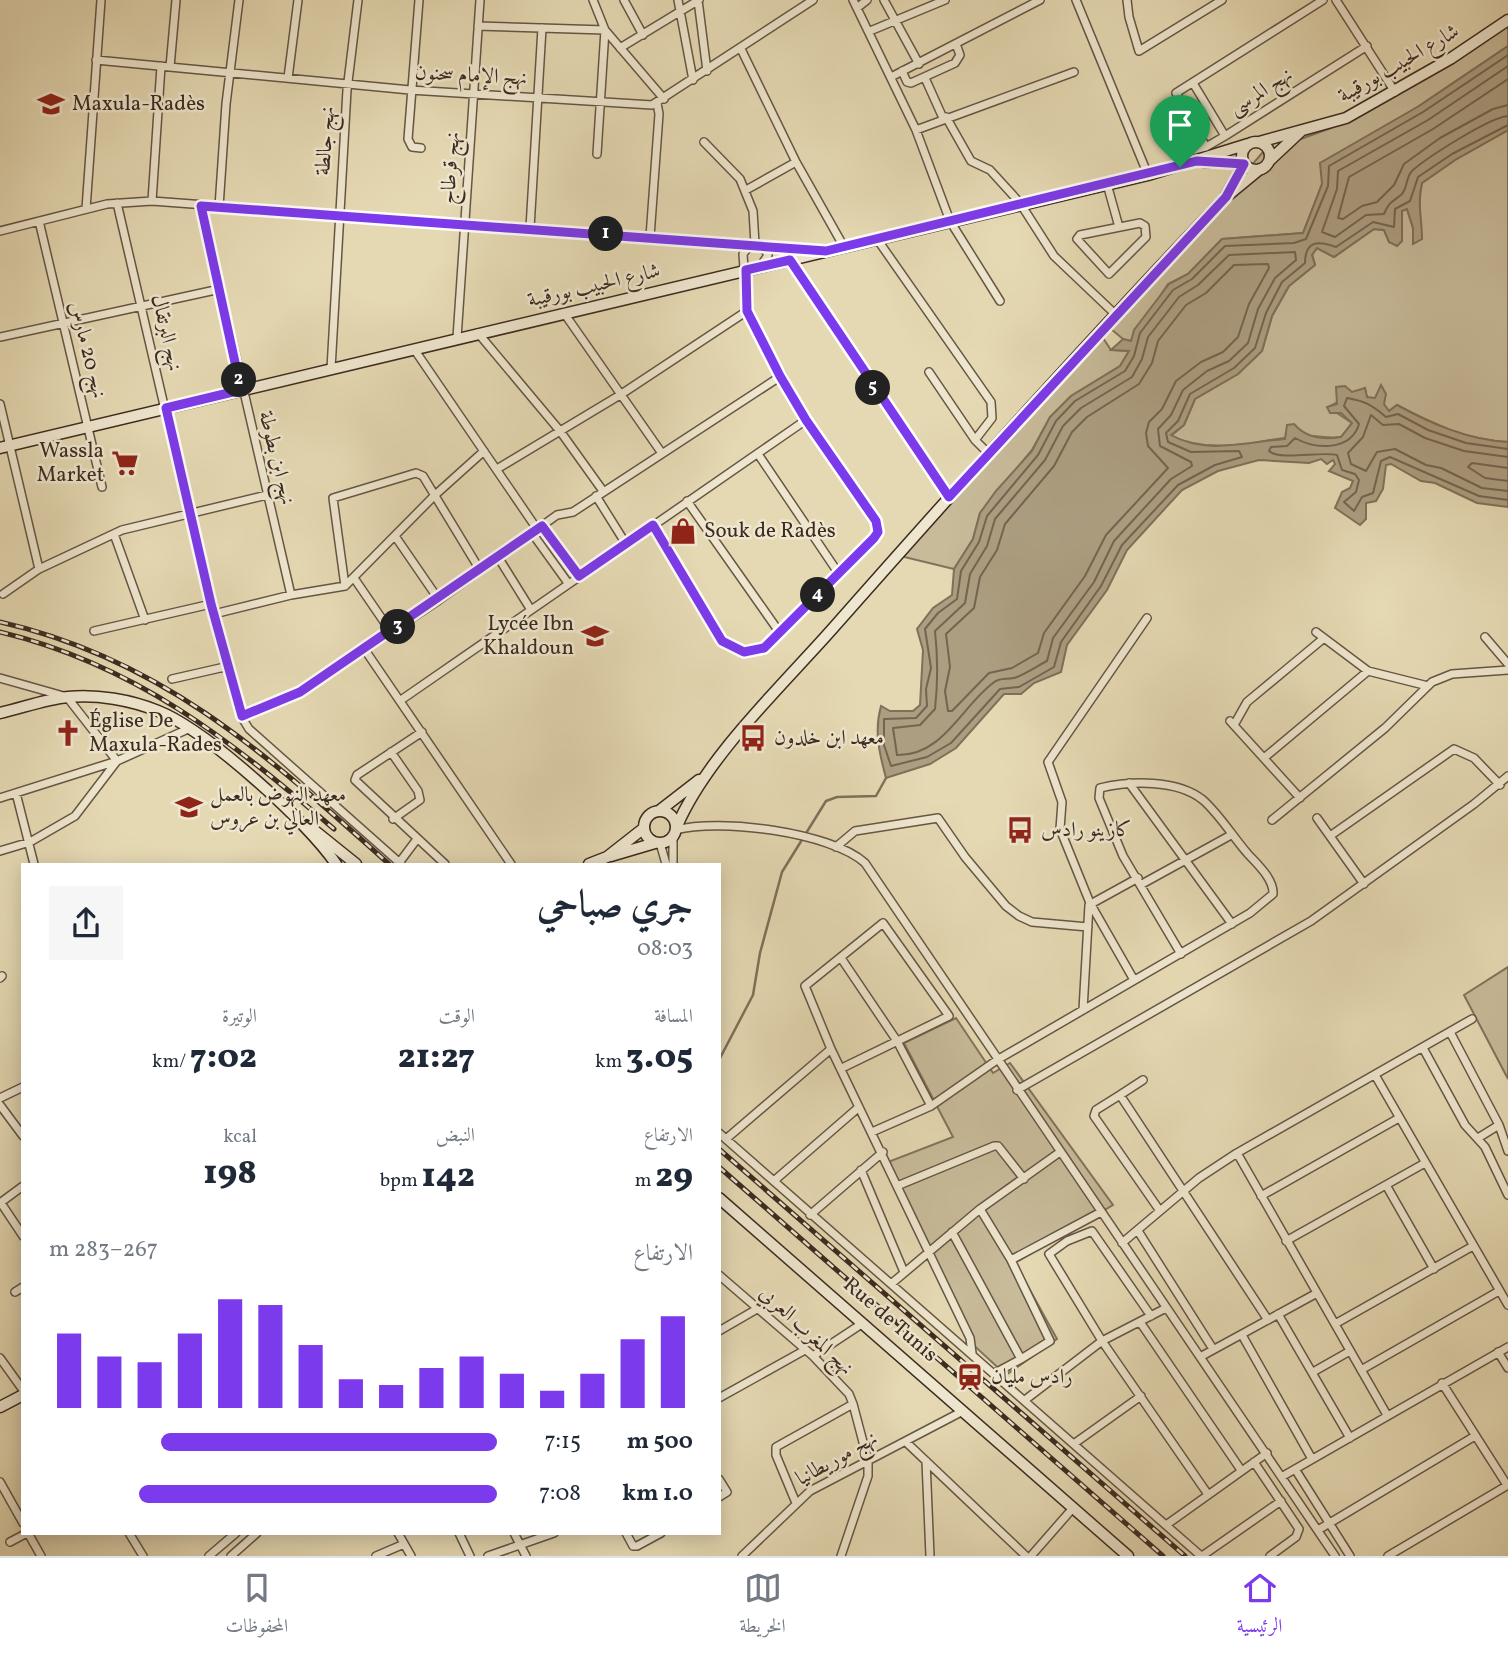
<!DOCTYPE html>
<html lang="ar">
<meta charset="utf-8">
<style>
:root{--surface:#fff;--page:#f6f6f7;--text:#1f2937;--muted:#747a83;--line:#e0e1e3;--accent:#7c3aed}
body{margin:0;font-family:Vollkorn,Amiri,serif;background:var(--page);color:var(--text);direction:rtl;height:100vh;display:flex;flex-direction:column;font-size:26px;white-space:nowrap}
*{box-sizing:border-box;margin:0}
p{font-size:23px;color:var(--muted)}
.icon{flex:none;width:38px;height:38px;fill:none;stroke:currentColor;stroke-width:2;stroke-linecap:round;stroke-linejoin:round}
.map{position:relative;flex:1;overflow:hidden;direction:ltr}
.details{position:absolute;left:21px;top:863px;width:700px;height:672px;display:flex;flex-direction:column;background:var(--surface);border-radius:0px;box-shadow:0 4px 18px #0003;direction:rtl}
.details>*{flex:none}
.pin{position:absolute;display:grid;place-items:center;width:60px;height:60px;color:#fff;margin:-72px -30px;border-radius:50% 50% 50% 0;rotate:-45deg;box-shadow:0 0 7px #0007}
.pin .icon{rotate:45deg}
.km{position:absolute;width:35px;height:35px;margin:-18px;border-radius:50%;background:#222;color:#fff;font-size:19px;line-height:35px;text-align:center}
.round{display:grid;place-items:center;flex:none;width:74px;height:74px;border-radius:0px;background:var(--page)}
.headline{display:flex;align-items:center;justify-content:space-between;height:119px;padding:0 28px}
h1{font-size:38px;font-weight:800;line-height:52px}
.stats{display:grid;grid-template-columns:repeat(3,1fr);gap:10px;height:119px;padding:7px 28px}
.stats div{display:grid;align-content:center}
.stats b{font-size:35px;font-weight:800}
.stats small{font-size:19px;font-weight:400}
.stats p{font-size:19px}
.chart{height:196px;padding:14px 28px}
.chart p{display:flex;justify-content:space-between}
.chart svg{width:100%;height:126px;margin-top:7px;stroke:var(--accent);stroke-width:6}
ul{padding:0 28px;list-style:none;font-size:23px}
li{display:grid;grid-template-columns:112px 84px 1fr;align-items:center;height:52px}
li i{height:18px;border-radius:9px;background:var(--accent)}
.tabs{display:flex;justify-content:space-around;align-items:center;height:98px;border-top:2px solid var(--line);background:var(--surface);font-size:19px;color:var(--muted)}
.tabs a{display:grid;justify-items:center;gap:4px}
.tabs .current{color:var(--accent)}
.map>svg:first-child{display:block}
.green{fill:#c8bb9a;stroke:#82735d;stroke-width:2}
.water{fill:#ac9e81;stroke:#7f705a;stroke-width:2}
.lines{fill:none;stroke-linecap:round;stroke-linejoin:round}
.shore{stroke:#746450;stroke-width:2}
.stream{stroke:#7f705a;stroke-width:2.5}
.street-casing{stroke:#665645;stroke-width:10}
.secondary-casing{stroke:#3c2b20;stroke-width:13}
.street{stroke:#eee6ce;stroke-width:7}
.secondary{stroke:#eee6ce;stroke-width:10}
.rail-casing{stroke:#3c2b20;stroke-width:5}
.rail{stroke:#eee6ce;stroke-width:2.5;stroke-dasharray:8;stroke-linecap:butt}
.route-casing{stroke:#fff;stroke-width:14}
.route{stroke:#7c3aed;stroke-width:9}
.labels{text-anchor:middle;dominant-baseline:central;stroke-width:5;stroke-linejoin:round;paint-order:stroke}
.street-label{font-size:21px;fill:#3c2b20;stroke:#eee6ce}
.poi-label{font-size:21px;fill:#3c2b20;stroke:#eee6ce;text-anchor:start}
</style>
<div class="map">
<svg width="1508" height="1556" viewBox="0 0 1508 1556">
<rect width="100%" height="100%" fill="#e5d9b3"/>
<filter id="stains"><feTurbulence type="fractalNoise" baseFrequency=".00286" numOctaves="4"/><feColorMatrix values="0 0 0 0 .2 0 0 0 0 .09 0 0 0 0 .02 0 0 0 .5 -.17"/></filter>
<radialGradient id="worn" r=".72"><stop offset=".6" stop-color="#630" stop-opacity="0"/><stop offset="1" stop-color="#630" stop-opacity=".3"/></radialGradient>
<path class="green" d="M1508 25V46L1419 106 1322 184 1303 233 1222 239 1188 274 1168 284 1131 341 1123 339 1111 329 1262 153 1331 128 1408 89Z
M1508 130V442C1468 440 1432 424 1397 405L1389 411 1376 398H1367L1365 388 1328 407 1352 423 1341 437C1328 439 1317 435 1304 436 1258 439 1214 456 1171 436L1184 425 1195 399 1238 374 1262 351 1272 316 1289 286 1315 265 1312 254 1317 248 1334 257 1374 229 1384 230 1389 242 1400 233 1401 211 1407 209 1413 228V243C1424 217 1416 209 1422 183L1455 160Z
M1101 335 1111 350 1129 351 1120 366 1071 396 1050 417 1032 450 980 513 973 539 954 569 896 555Z
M1508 967V1079L1464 995Z
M956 1018 993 1073 1010 1063 1113 1205 1015 1263 1057 1339 1006 1375 969 1341 888 1162 953 1137 904 1043Z"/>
<path class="water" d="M1508 46V130L1455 160 1422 183C1417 203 1422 218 1422 239L1413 244V228L1407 209 1402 211V241L1397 246 1389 242 1384 230 1374 229 1334 257 1317 248 1312 255 1315 265 1289 286 1272 316 1262 351 1238 374 1195 399 1184 425 1171 435C1206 455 1247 442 1285 439L1287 425 1294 424C1306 438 1322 440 1341 437L1352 423 1341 413H1330L1327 407 1337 404 1336 387 1345 386 1352 392 1365 388 1367 397 1375 398 1381 385 1386 394 1384 404 1389 411 1397 405C1432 424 1468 440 1508 442V507L1477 503 1435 483 1421 481 1391 464 1386 465 1383 489 1376 501 1366 503V519L1360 525 1335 508 1342 492 1350 488 1353 481 1329 471 1335 464 1333 460 1327 464 1321 459 1309 463 1259 460 1218 471 1182 490 1127 550 1107 590 1067 645 1061 672 1034 683 1021 694H1004L956 748 930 764 886 778C879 752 874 731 881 706L890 711H913L920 705 923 650 917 629 933 608 952 595 954 569 973 539 980 513 996 491 1032 451 1050 417 1071 396 1120 366 1129 351 1111 350 1123 339 1131 341 1134 330 1169 284 1188 274 1222 239 1303 233 1322 184 1320 163 1419 106Z"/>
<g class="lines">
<path class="shore" d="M1508 55 1423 112 1329 166 1328 186 1306 239 1294 243 1225 246 1192 279 1173 290 1140 333 1134 356 1125 371 1075 401 1056 421 1038 455 987 516 979 542 961 571 957 599 938 613 925 629 931 668 926 689 927 706 916 718 884 719V745L891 766 927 757 951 743 1000 689 1019 687 1054 667 1061 642 1101 586 1122 545 1178 485 1215 465 1242 457 1239 451 1191 452 1168 442 1166 433 1178 421 1190 394 1234 368 1255 348 1266 313 1282 282 1305 263C1305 241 1318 240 1336 247L1373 222 1394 227 1395 209 1410 201 1418 177 1452 154 1508 125
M1508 66 1428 120 1338 171 1337 189 1322 232 1335 237 1366 215 1384 214C1389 202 1392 202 1401 195 1408 189 1405 177 1413 170 1428 157 1490 117 1508 116
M1508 79 1433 129 1349 177 1338 218 1343 219 1362 206 1377 202 1394 185 1404 164 1440 138 1493 109 1508 105
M1295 252 1296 260 1275 278 1258 309 1248 343 1229 361 1207 371 1183 390 1171 415 1158 429 1160 446 1191 462 1192 466 1171 479 1114 541 1094 582 1053 638 1047 661C1039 665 1022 676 1014 678 1006 680 1000 677 993 683 961 707 943 756 897 755L893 728 920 725 935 709C938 682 938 658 935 631L965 603 970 574 987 546 995 519 1045 460 1063 426 1081 408 1132 377 1142 359 1148 337 1179 297 1198 285 1229 255Z
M1268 264 1269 268 1249 304 1238 337 1223 352 1201 362 1176 381 1162 409 1149 422 1146 433 1148 446 1168 468 1106 535 1085 576 1044 633 1038 653 1012 668 989 673 952 711H948L945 691 950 667 946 634 974 608 980 577 997 550 1005 524 1054 466 1072 432 1087 417 1139 384 1152 363 1158 341 1186 305 1206 293 1234 265Z
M1508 449 1466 443 1428 430 1398 414 1386 417C1372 405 1365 401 1347 398L1344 406 1359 424C1351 451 1316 450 1295 438L1287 446 1271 447 1269 451C1281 461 1320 451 1337 455L1342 470 1355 474 1359 480 1356 492 1344 502 1354 511 1362 497 1373 493 1381 461 1390 457 1479 496 1508 500
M1508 457 1464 451 1425 438 1399 424 1383 425 1371 415 1363 437 1348 453 1351 464 1366 471 1377 452 1395 449 1426 465 1441 468 1482 488 1508 491
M1508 468 1472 463 1468 467 1485 478 1508 481"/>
<path class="stream" d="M719 1060 753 995 760 953 782 872 826 801 837 797 876 796 886 778"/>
<defs>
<path id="street" d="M419 0 408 139 412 147 421 148
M593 0 605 30 664 99
M624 0 643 35
M678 0 693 80
M698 0 707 71
M853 0 916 130 950 221 1000 301
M884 0 919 64
M1076 0 1148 175
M1127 0 1129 17 1139 51 1222 0
M1336 0 1395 92
M857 8 867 0
M478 26 605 30
M870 31 945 0
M620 48 699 0
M741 49 796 162 844 247
M96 60 410 90 652 105 813 0
M170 67 176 0
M902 71 907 82 911 83 955 63 960 55 956 44
M891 77 1040 0
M288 78 298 0
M925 78 943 118
M1193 83 1225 136
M946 117 971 161 990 170 1020 203 1054 256 1115 314
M916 130 1074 72
M704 142 740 179 753 211 755 244
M1206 147 1176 93 1323 0
M597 154 605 30
M1180 167 1181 154 1206 147 1225 136 1367 46
M1107 184 1119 227
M746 190 796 162
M152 201 161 66
M117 203 189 513 241 716 249 729 401 864
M201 206 291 595
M219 207 226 104 239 0
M86 209 101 0
M39 221 102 487
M1140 223 1145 226 1146 237 1109 274 1077 239 1080 235Z
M530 228 542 28
M0 231 107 204 152 201 821 251
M650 237 659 114 657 103
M877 239 991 402 992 418 975 440
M790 260 949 497
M760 267 768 255 762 245
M564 313 661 452
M478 333 560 431 603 491
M0 337 220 289
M457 338 480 0
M414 349 537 529
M331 369 347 90 358 0
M929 372 975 440 989 454
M0 404 39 569
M758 454 839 574
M497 469 620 395 747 311
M596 496 626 544
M687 501 780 633
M653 525 718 637C732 653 752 656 769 645L878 532 876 521 806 420 747 311 743 254 750 245
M542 526 579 576
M532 533 568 583
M114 534 145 620
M395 536 439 600
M498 557 531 610
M354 578 391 632
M345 586 333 498 416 473 423 476 480 570
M3 594 39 569 122 530 267 495
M214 614 291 595 345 586 434 496 484 451
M94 631 211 604
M1316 632 1368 671 1428 686
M1485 637 1508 664
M365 650 511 864
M0 678 67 697 117 761
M172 679 229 666
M401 700 806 420
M241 716 300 692 439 600 557 515 573 512 781 376
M1230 721 1300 798
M1234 725 1247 702 1324 638
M422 732 357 775 355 780 445 864
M391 752 418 791 420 800 393 819
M1264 758 1368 671
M1129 783 1232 924
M16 793 34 864
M0 798 117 761 188 729
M1317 818 1364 884
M1272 820 1385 728 1432 682 1452 674 1508 670
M676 830C719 818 831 832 865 863L1335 1556
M1330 836 1454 749 1474 758 1500 785
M660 843 666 864
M836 847 855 831 938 818 965 857 1006 906 1019 916 1032 922 1088 927
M0 851 30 842 75 816 117 761
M399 863 417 839
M673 864V838
M1142 884 1231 835
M841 958 897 1041 931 1106
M0 978 2 976
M1134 980 1090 903 1060 829 1062 802 1048 762 1147 618
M1083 1010 1089 905 1138 878
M1450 1032 1499 1125 1508 1151
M1423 1048 1465 1125 1485 1147 1508 1195
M842 1068 949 1016 883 923 805 986 831 1049 970 1338 972 1353
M1375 1075 1508 1305
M1017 1090 1311 921 1474 804 1508 776
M1120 1095 1143 1080
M0 1098 23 1087
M0 1105 23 1136
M872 1132 931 1106 997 1060 1250 913 1273 894C1274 879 1257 864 1248 854 1233 837 1220 815 1203 800 1177 779 1130 781 1100 788L1099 798 1123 856 1181 954
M719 1133 1201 1556
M1478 1138 1499 1125
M726 1139 831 1049
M1237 1153 1387 1415
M861 1170 904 1272
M775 1180 859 1107
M1386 1185 1434 1269
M897 1186 994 1146H998L1024 1179
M1261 1196 1399 1118
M0 1203 23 1186
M1 1203 23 1236
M1160 1211 1094 1116 1096 1110 1120 1095 1268 1320
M810 1215 883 1152
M1138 1231 1213 1349
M952 1232 1021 1359 1050 1341 1011 1260 980 1209
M1286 1241 1425 1163
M1122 1243 1199 1178 1237 1153 1472 1019
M1011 1260 1101 1212
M719 1275 813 1356 849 1394 853 1404 868 1461V1476L841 1556
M891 1284 980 1209 1060 1152
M15 1292 23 1287
M1278 1314 1350 1438
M1151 1316 1092 1231 1067 1241 1049 1254 1102 1341 1207 1493
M1140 1322 1241 1470
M1335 1324 1473 1246
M719 1331 757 1309
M1242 1335 1312 1459
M1498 1352 1508 1368
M813 1356 863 1323
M1200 1357 1317 1293
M0 1358 23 1390
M1361 1370 1499 1291
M1313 1372 1350 1351
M995 1373 1021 1359
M1442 1383 1507 1485
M719 1398 805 1350
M1025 1400 1102 1341 1166 1308
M906 1442 1026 1556
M1075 1443 1141 1396
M926 1461 930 1556
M1254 1462 1299 1529 1296 1537 1270 1556
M1295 1469 1350 1556
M1283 1476 1508 1347
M719 1479 727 1492 719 1497
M0 1482 23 1523
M796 1503 776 1455V1447L853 1404
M1166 1525 1267 1453
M1318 1530 1475 1436
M28 1533 41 1556
M129 1533 143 1556
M398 1533 411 1556
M459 1533 470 1556
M514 1533 526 1556
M626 1533 633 1546H637L661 1533
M10 1542 27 1533
M209 1556 236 1533
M231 1556 257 1533
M376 1556 404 1544
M488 1556 554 1533
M742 1556 810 1491 963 1411
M1031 1556 1073 1508
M1202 1556 1281 1501
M1388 1556 1508 1485"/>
<path id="secondary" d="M1242 156a14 14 0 1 1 28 0a14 14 0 1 1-28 0Z
M1259 142 1346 118 1450 59 1508 20
M1269 161 1301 131
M1204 162 1243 163
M1226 196 1244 164
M0 448 1148 175 1248 144
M0 713C22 708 46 699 68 697 97 694 131 700 158 711 206 730 307 821 336 864
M644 827a16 16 0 1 1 32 0a16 16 0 1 1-32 0Z
M659 811 699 780
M677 826C707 756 783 685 834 627 962 482 1092 337 1226 197L1260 169
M310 827 356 864
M611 856 655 843
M589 864 607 857 644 828
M719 1198 1128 1556
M0 1407 23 1395"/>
</defs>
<use href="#street" class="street-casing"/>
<use href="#secondary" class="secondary-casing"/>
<use href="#street" class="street"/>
<use href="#secondary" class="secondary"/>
<defs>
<path id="rail" d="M0 622C163 659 269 757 389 864
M0 632C136 665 230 740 334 829
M719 1149 1185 1556
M719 1167 1163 1556"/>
</defs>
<use href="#rail" class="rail-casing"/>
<use href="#rail" class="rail"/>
</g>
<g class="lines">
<defs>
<path id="route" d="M1197 161 1244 164 1226 197 949 497 790 260 746 270 747 311 780 376 806 420 876 521 878 532 874 538 764 648 744 652 722 641 653 525 579 576 542 526 300 692 242 716 211 604 166 408 241 390 201 206 826 251Z"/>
</defs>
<use href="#route" class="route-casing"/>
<use href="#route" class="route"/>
</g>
<defs>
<symbol id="school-bare" viewBox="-9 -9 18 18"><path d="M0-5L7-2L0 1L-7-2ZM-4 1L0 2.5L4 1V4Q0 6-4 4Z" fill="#8f2418" stroke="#eee6ce" stroke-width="2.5" paint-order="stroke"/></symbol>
<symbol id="supermarket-bare" viewBox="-9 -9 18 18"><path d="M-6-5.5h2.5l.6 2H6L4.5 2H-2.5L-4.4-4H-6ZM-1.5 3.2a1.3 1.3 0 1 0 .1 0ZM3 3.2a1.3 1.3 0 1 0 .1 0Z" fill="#8f2418" stroke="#eee6ce" stroke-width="2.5" paint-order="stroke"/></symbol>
<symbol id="shop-bare" viewBox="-9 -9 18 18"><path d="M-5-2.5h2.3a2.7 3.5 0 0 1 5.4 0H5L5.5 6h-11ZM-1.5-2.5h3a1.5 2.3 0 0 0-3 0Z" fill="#8f2418" stroke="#eee6ce" stroke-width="2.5" paint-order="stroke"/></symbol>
<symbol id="church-bare" viewBox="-9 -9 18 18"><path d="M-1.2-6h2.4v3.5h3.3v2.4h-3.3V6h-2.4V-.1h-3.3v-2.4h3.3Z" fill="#8f2418" stroke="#eee6ce" stroke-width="2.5" paint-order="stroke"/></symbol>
<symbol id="bus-bare" viewBox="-9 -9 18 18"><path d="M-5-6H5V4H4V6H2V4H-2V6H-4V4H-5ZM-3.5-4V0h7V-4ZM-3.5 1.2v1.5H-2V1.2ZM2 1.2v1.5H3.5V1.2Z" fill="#8f2418" stroke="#eee6ce" stroke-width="2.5" paint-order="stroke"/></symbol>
<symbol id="university-bare" viewBox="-9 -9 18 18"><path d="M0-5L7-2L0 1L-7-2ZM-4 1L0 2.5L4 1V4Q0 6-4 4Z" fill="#8f2418" stroke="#eee6ce" stroke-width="2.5" paint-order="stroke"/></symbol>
<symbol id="station-bare" viewBox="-9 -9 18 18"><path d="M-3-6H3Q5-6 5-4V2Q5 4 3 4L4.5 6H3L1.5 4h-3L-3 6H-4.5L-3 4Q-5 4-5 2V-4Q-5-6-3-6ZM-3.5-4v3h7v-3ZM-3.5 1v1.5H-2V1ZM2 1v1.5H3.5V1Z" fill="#8f2418" stroke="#eee6ce" stroke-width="2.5" paint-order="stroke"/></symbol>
</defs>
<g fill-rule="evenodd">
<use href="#school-bare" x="32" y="85" width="38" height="38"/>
<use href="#supermarket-bare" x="106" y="444" width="38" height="38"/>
<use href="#shop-bare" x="664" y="512" width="38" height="38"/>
<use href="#school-bare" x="576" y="617" width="38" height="38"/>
<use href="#church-bare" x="49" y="714" width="38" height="38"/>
<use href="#bus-bare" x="734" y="719" width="38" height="38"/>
<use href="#university-bare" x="170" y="788" width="38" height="38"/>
<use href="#bus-bare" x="1001" y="811" width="38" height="38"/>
<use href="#station-bare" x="951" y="1358" width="38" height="38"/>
</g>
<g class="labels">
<g class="street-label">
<text transform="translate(1399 64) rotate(-30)">شارع الحبيب بورقيبة</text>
<text transform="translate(471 76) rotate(3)">نهج الإمام سحنون</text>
<text transform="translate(1261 92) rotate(-32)">نهج المرسى</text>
<text transform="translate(326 141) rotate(-86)">نهج جالطة</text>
<text transform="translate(451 168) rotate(-86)">نهج قرطاج</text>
<text transform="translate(594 286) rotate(-13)">شارع الحبيب بورقيبة</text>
<text transform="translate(166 333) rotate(77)">نهج البرتقال</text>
<text transform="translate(87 350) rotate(76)">نهج 20 مارس</text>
<text transform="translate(276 458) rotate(76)">نهج ابن بطوطة</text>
<text transform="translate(890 1320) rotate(41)">Rue de Tunis</text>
<text transform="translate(806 1331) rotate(43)">نهج المغرب العربي</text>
<text transform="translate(837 1459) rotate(-29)">نهج موريطانيا</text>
</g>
<g class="poi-label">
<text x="72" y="104">Maxula-Radès</text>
<text x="104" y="451" text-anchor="end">Wassla<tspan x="104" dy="24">Market</tspan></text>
<text x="704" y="531">Souk de Radès</text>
<text x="574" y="624" text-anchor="end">Lycée Ibn<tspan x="574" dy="24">Khaldoun</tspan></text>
<text x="89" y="721">Église De<tspan x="89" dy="24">Maxula-Rades</tspan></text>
<text x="774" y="738">معهد ابن خلدون</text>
<text x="210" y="795">معهد النهوض بالعمل<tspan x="210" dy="24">العالي بن عروس</tspan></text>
<text x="1041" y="830">كازينو رادس</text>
<text x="991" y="1377">رادس مليان</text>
</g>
</g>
<rect width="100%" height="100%" filter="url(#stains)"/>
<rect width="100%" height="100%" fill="url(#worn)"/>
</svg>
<div class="pin" style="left:1180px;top:167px;background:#1e9e55"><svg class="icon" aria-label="arrive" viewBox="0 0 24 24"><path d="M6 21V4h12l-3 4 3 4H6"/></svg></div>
<b class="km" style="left:606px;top:234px">1</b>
<b class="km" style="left:239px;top:380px">2</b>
<b class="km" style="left:398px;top:627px">3</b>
<b class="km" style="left:818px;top:595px">4</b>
<b class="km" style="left:873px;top:388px">5</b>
<section class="details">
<div class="headline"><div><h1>جري صباحي</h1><p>08:03</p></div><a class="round"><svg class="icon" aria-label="share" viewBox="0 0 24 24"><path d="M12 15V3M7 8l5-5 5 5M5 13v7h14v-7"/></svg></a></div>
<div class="stats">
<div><p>المسافة</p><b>3.05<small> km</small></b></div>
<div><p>الوقت</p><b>21:27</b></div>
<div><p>الوتيرة</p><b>7:02<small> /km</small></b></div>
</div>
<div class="stats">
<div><p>الارتفاع</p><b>29<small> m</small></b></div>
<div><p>النبض</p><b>142<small> bpm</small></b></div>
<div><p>kcal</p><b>198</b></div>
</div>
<div class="chart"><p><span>الارتفاع</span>267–283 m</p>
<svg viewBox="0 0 160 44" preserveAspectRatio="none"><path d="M5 44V18M15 44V26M25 44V28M35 44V18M45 44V6M55 44V8M65 44V22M75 44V34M85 44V36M95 44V30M105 44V26M115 44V32M125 44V38M135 44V32M145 44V20M155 44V12"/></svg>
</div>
<ul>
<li><b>500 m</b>7:15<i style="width:75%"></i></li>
<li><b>1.0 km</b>7:08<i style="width:80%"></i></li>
</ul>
</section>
</div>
<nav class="tabs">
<a class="current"><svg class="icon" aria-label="home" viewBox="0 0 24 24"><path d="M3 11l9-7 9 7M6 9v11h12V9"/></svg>الرئيسية</a>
<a><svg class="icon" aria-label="map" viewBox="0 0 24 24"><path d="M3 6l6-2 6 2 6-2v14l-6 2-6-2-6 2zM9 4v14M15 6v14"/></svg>الخريطة</a>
<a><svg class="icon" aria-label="saved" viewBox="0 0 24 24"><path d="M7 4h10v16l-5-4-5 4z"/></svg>المحفوظات</a>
</nav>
